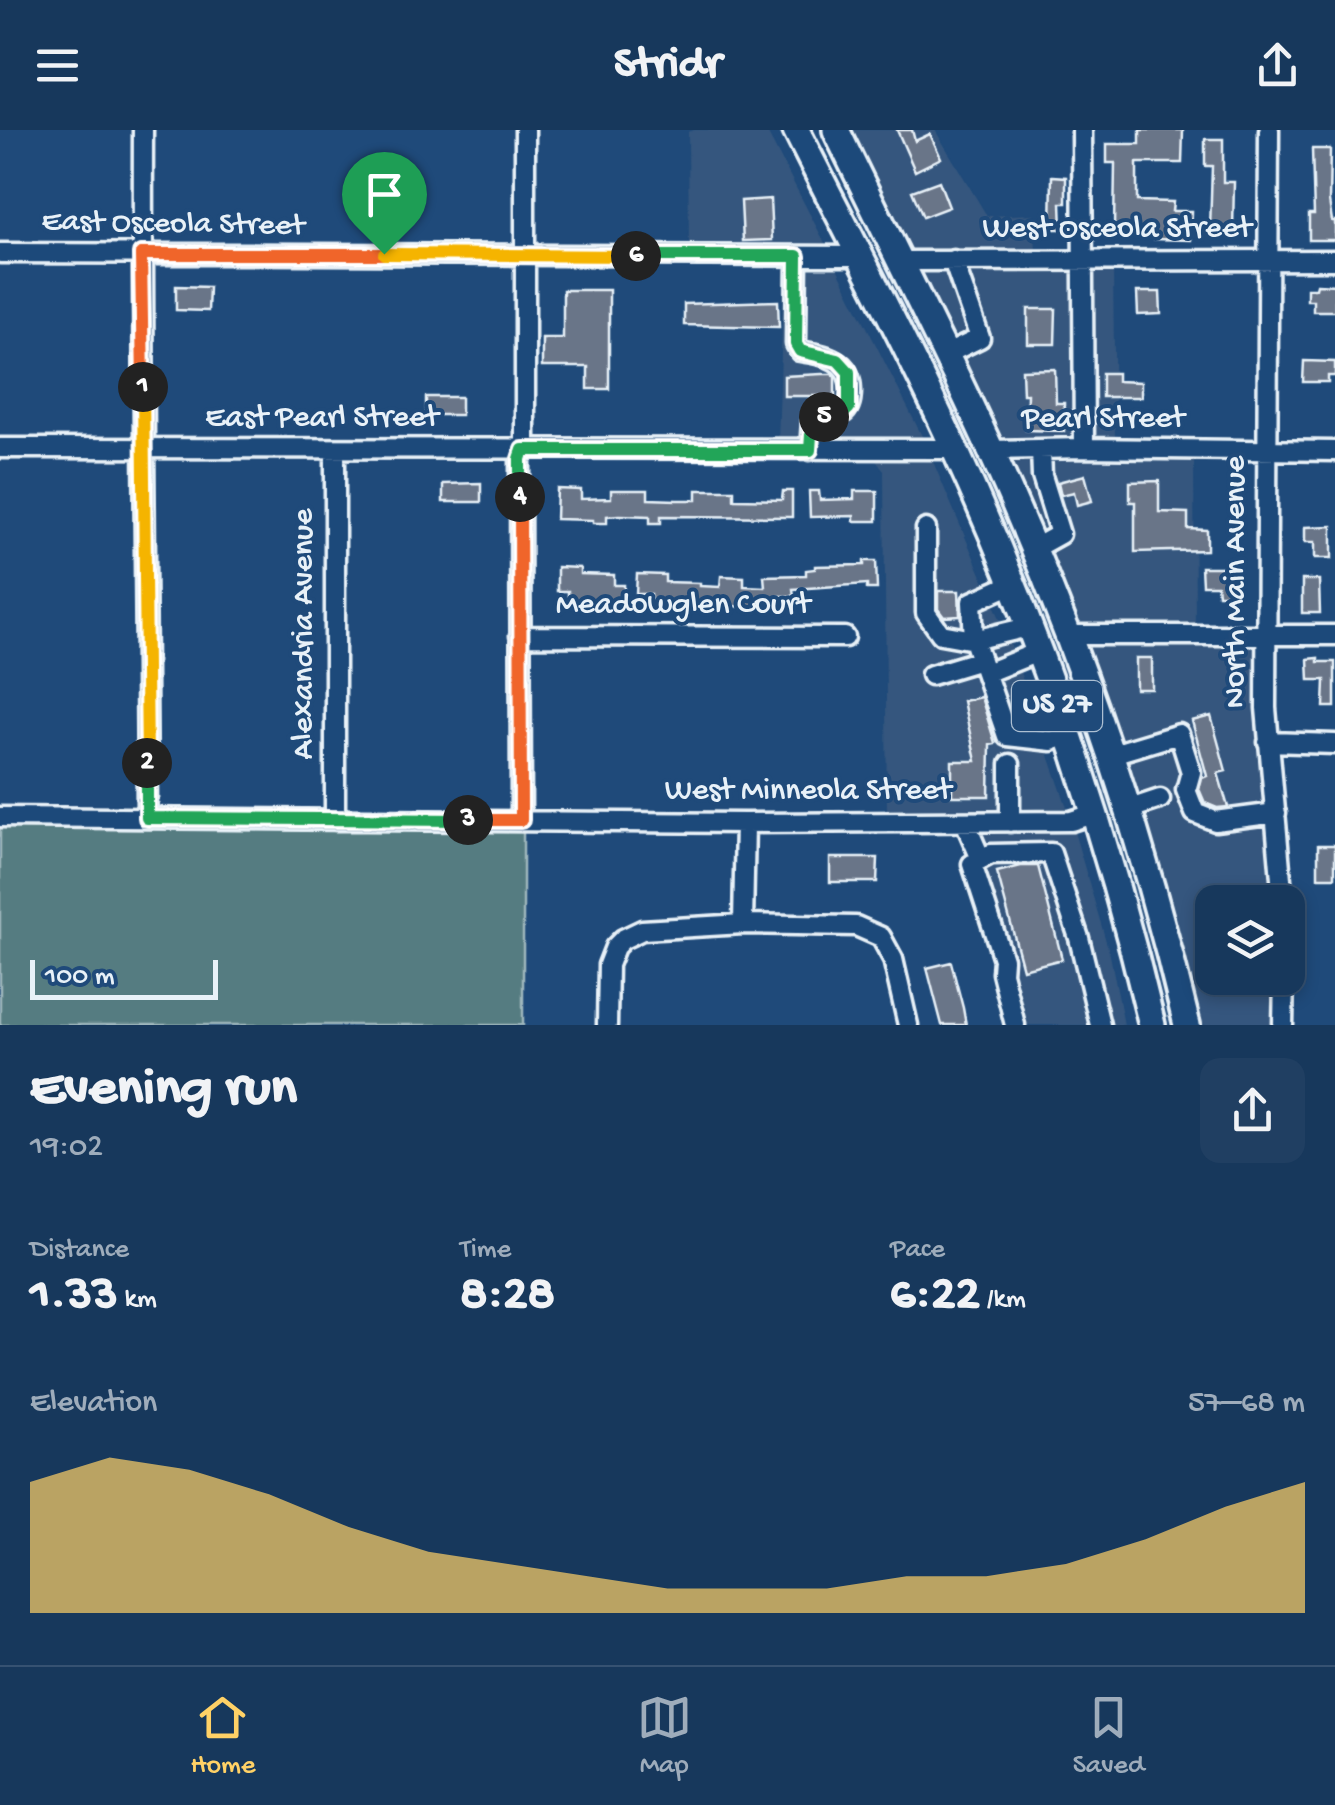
<!DOCTYPE html>
<meta charset="utf-8">
<style>
:root{--surface:#17385c;--page:#203f62;--text:#f1f3f6;--muted:#9eacbb;--line:#365272;--accent:#ffd166}
body{margin:0;font-family:"Gochi Hand",sans-serif;background:var(--page);color:var(--text);height:100vh;display:flex;flex-direction:column;font-size:38px;white-space:nowrap}
*{box-sizing:border-box;margin:0}
p{font-size:32px;color:var(--muted)}
.icon{flex:none;width:55px;height:55px;fill:none;stroke:currentColor;stroke-width:2;stroke-linecap:round;stroke-linejoin:round}
.map{position:relative;height:895px;overflow:hidden}
.details{display:flex;flex-direction:column;background:var(--surface);flex:1}
.details>*{flex:none}
.tools{position:absolute;left:1195px;top:755px;display:grid;gap:20px}
.tools a{display:grid;place-items:center;width:110px;height:110px;border-radius:20px;background:var(--surface);box-shadow:0 5px 15px #0003,0 0 0 2px var(--line);font-size:50px}
.scale{position:absolute;left:30px;bottom:25px;width:188px;box-sizing:border-box;padding-left:10px;border:5px solid #e8f1f8;border-top:0;font-size:28px;line-height:35px;white-space:nowrap;color:#e8f1f8;-webkit-text-stroke:8px #1f4a7a;paint-order:stroke}
.pin{position:absolute;display:grid;place-items:center;width:85px;height:85px;color:#fff;margin:-102px -42px;border-radius:50% 50% 50% 0;rotate:-45deg;box-shadow:0 0 10px #0007}
.pin .icon{rotate:45deg}
.km{position:absolute;width:50px;height:50px;margin:-25px;border-radius:50%;background:#222;color:#fff;font-size:28px;line-height:50px;text-align:center}
.round{display:grid;place-items:center;flex:none;width:105px;height:105px;border-radius:20px;background:var(--page)}
.summary{display:flex;align-items:center;justify-content:space-between;height:170px;padding:0 30px}
h1{font-size:55px;font-weight:700;line-height:75px}
.stats{display:grid;grid-template-columns:repeat(3,1fr);gap:15px;height:170px;padding:10px 30px}
.stats div{display:grid;align-content:center}
.stats b{font-size:50px;font-weight:700}
.stats small{font-size:28px;font-weight:400}
.stats p{font-size:28px}
.chart{height:280px;padding:20px 30px}
.chart p{display:flex;justify-content:space-between}
.chart svg{width:100%;height:180px;margin-top:10px;fill:var(--accent);opacity:.7}
header{display:flex;justify-content:space-between;align-items:center;height:130px;padding:0 30px;background:var(--surface);font-size:45px;font-weight:700}
.tabs{display:flex;justify-content:space-around;align-items:center;height:140px;border-top:2px solid var(--line);background:var(--surface);font-size:28px;color:var(--muted)}
.tabs a{display:grid;justify-items:center;gap:5px}
.tabs .active{color:var(--accent)}
.map>svg:first-child{display:block}
.built{fill:#35577e}
.green{fill:#557b81;stroke:#9eb6bc;stroke-width:2.5}
.building{fill:#697488;stroke:#e8f1f8;stroke-width:2.5}
.lines{fill:none;stroke-linecap:round;stroke-linejoin:round}
.minor-casing{stroke:#e8f1f8;stroke-width:25}
.highway-casing{stroke:#e8f1f8;stroke-width:32}
.minor{stroke:#1f4a7a;stroke-width:18}
.highway{stroke:#1f4a7a;stroke-width:25}
.split-1-casing{stroke:#fff;stroke-width:20}
.split-2-casing{stroke:#fff;stroke-width:20}
.split-3-casing{stroke:#fff;stroke-width:20}
.split-4-casing{stroke:#fff;stroke-width:20}
.split-5-casing{stroke:#fff;stroke-width:20}
.split-6-casing{stroke:#fff;stroke-width:20}
.split-7-casing{stroke:#fff;stroke-width:20}
.split-1{stroke:#f0652b;stroke-width:12}
.split-2{stroke:#f5b400;stroke-width:12}
.split-3{stroke:#22a559;stroke-width:12}
.split-4{stroke:#f0652b;stroke-width:12}
.split-5{stroke:#22a559;stroke-width:12}
.split-6{stroke:#22a559;stroke-width:12}
.split-7{stroke:#f5b400;stroke-width:12}
.labels{text-anchor:middle;dominant-baseline:central;stroke-width:8;stroke-linejoin:round;paint-order:stroke}
.shield{fill:#1f4a7a;stroke:#acbfd2;stroke-width:2.5}
.shield-label{font-size:30px;font-weight:bold;fill:#e8f1f8}
.street-label{font-size:32px;fill:#e8f1f8;stroke:#1f4a7a}
</style>
<header><svg class="icon" aria-label="menu" viewBox="0 0 24 24"><path d="M4 6h16M4 12h16M4 18h16"/></svg>Stridr<svg class="icon" aria-label="share" viewBox="0 0 24 24"><path d="M12 15V3M7 8l5-5 5 5M5 13v7h14v-7"/></svg></header>
<div class="map">
<svg width="1335" height="895" viewBox="0 0 1335 895">
<rect width="100%" height="100%" fill="#1f4a7a"/>
<filter id="ink" filterUnits="userSpaceOnUse"><feTurbulence type="fractalNoise" baseFrequency=".01" numOctaves="2"/><feDisplacementMap in="SourceGraphic" scale="20" xChannelSelector="R" yChannelSelector="G"/><feConvolveMatrix kernelMatrix="1 2 1 2 8 2 1 2 1" color-interpolation-filters="sRGB"/></filter>
<g filter="url(#ink)">
<path class="built" d="M694 0H766L828 119 689 118 688 2Z
M848 0H935L987 86 1034 84 1036 122 908 124Z
M784 133 835 134 925 312 778 313Z
M1077 137 1078 311 997 313 915 138Z
M1090 137 1113 138 1115 311H1091Z
M1084 325 1194 327 1195 499 1071 497 1003 327Z
M873 327H931L1007 505 1069 683 887 685 884 341Z
M1077 512H1260L1277 772H1212V848H1277V895H1194Z
M1073 698 1110 825 1124 895H1005L963 700Z"/>
<path class="green" d="M0 697 523 698V895H0Z"/>
<path class="building" d="M897 0H912L915 11 930 4 941 28 915 41Z
M1140 0H1183L1182 33H1137V71L1173 72 1172 81H1192L1191 110 1154 109V100H1114L1115 33H1107V14H1140Z
M1205 9H1223V52H1234L1233 100H1210L1212 36H1205Z
M1312 19H1330L1329 71 1332 91H1335V110H1309V84H1314Z
M1052 46 1066 47V73H1061L1062 99H1051Z
M939 51 949 77 923 87 912 61Z
M770 69 772 110 743 111 741 71Z
M1317 154 1335 155V181H1313V170H1307V158H1316Z
M176 156 209 157 208 181 176 180Z
M563 160H609V259H588V237H542V208H563Z
M1137 162H1160L1161 184 1138 185Z
M778 171 779 197 684 195V174Z
M1028 179H1056L1055 214H1028Z
M1304 231 1335 232V246H1328V252H1303Z
M1055 239 1056 273H1064V301L1026 300 1027 264H1023L1022 240Z
M1102 243H1117V251L1141 252V267H1102Z
M822 244H832L835 247V270H820V266H784V246Z
M426 267H461V285H426Z
M1085 345 1092 371 1077 375 1074 362 1061 365 1058 352Z
M1159 351V382L1188 383V399L1207 400V420L1135 422V372H1130V352Z
M481 353V372H443V354Z
M557 359 581 360V369L611 368V360H648V369L677 370H697V360H734V369L782 370 783 361H792V387L661 386V393H650V386L620 385 607 386V393H593V390L556 389Z
M809 361H819L820 370 854 369V361H877V391H854V386L810 387Z
M1332 396V428H1315V412H1305V397Z
M864 431H876L877 459H867V454L793 459 794 466H779V477L651 475V464H636L637 444 665 445V452L700 453V456L720 457 721 446 744 447V456L765 457 764 446 806 445V440L815 439V436L864 435Z
M557 437 580 438V444L614 445V455H624V473L568 474V461H557Z
M1201 437H1231L1232 464H1218L1217 455H1202Z
M1302 450H1319L1320 483H1302Z
M938 461H959L960 486 944 487 938 479Z
M1136 528H1152V559H1136Z
M1318 528V532H1335V577H1324L1325 550H1309L1308 529Z
M981 567 995 613 990 614 989 666H952V631H976L963 571Z
M1211 586 1226 641 1218 643 1228 677 1217 678 1205 673 1199 659 1202 648 1207 646 1192 591Z
M1318 715H1335V747H1318Z
M830 728H878L877 752H830Z
M1021 736H1038L1062 829 1023 839 997 742Z
M951 832 963 878 966 895H942L927 838Z"/>
<g class="lines">
<defs>
<path id="minor" d="M143 0C142 229 146 459 147 688
M1082 0 1084 318
M1269 0 1266 578 1283 772
M0 123 859 126
M797 126 796 214 800 221C826 225 851 229 851 261 851 269 850 278 843 283 836 288 821 288 812 290L810 320
M899 131 1335 130
M945 225 980 208 953 130
M0 318 955 319
M991 320 1084 318 1335 321
M926 399V483L941 504 974 510 1028 497
M1033 419 1060 404 1042 346 1041 319
M1012 454 972 472 974 510 1007 606 1052 611 1067 605
M1067 505H1335
M520 506 845 507
M986 543 1038 522
M931 545 981 530
M1268 612 1335 614
M1109 625 1179 604 1191 642 1186 660 1195 683 1215 691 1276 683
M1010 634V692
M1127 680 1160 669
M0 687 745 693 1071 691 1093 684
M335 690V319
M521 691 520 329 525 311V0
M965 692 981 729
M743 794 745 693
M607 895 608 835 615 817 623 809 642 800 743 794 856 796 881 807 893 829 908 895
M1015 895 1002 843 1003 829 972 734 991 724 1051 723 1079 808 1100 895
M1283 895 1284 848"/>
<path id="highway" d="M796 0C849 106 906 212 955 320 1039 503 1106 699 1152 895
M836 0C895 123 958 244 1013 370 1086 538 1145 716 1187 895"/>
</defs>
<use href="#minor" class="minor-casing"/>
<use href="#highway" class="highway-casing"/>
<use href="#minor" class="minor"/>
<use href="#highway" class="highway"/>
</g>
</g>
<g class="lines" filter="url(#ink)">
<defs>
<path id="split-1" d="M143 257 141 124H384"/>
<path id="split-2" d="M143 257 147 633"/>
<path id="split-3" d="M147 633V688L468 690"/>
<path id="split-4" d="M468 690H521L520 367"/>
<path id="split-5" d="M520 367V329L523 320H810L812 290 824 287"/>
<path id="split-6" d="M636 126H797L796 214 800 221 838 230 849 242V278L840 286 824 287"/>
<path id="split-7" d="M384 124 636 126"/>
</defs>
<use href="#split-1" class="split-1-casing"/>
<use href="#split-2" class="split-2-casing"/>
<use href="#split-3" class="split-3-casing"/>
<use href="#split-4" class="split-4-casing"/>
<use href="#split-5" class="split-5-casing"/>
<use href="#split-6" class="split-6-casing"/>
<use href="#split-7" class="split-7-casing"/>
<use href="#split-1" class="split-1"/>
<use href="#split-2" class="split-2"/>
<use href="#split-3" class="split-3"/>
<use href="#split-4" class="split-4"/>
<use href="#split-5" class="split-5"/>
<use href="#split-6" class="split-6"/>
<use href="#split-7" class="split-7"/>
</g>
<g class="labels">
<rect class="shield" x="1012" y="551" width="90" height="50" rx="8"/>
<g class="shield-label">
<text x="1057" y="576">US 27</text>
</g>
<g class="street-label">
<text transform="translate(173 95) rotate(1)">East Osceola Street</text>
<text x="1117" y="100">West Osceola Street</text>
<text x="322" y="289">East Pearl Street</text>
<text x="1103" y="290">Pearl Street</text>
<text transform="translate(1237 452) rotate(-90)">North Main Avenue</text>
<text x="683" y="476">Meadowglen Court</text>
<text transform="translate(305 504) rotate(-90)">Alexandria Avenue</text>
<text x="808" y="662">West Minneola Street</text>
</g>
</g>
</svg>
<div class="tools">
<a><svg class="icon" aria-label="layers" viewBox="0 0 24 24"><path d="M12 4l9 5-9 5-9-5zM3 14l9 5 9-5"/></svg></a>
</div>
<div class="scale">100 m</div>
<div class="pin" style="left:384px;top:124px;background:#1e9e55"><svg class="icon" aria-label="arrive" viewBox="0 0 24 24"><path d="M6 21V4h12l-3 4 3 4H6"/></svg></div>
<b class="km" style="left:143px;top:257px">1</b>
<b class="km" style="left:147px;top:633px">2</b>
<b class="km" style="left:468px;top:690px">3</b>
<b class="km" style="left:520px;top:367px">4</b>
<b class="km" style="left:824px;top:287px">5</b>
<b class="km" style="left:636px;top:126px">6</b>
</div>
<section class="details">
<div class="summary"><div><h1>Evening run</h1><p>19:02</p></div><a class="round"><svg class="icon" aria-label="share" viewBox="0 0 24 24"><path d="M12 15V3M7 8l5-5 5 5M5 13v7h14v-7"/></svg></a></div>
<div class="stats">
<div><p>Distance</p><b>1.33<small> km</small></b></div>
<div><p>Time</p><b>8:28</b></div>
<div><p>Pace</p><b>6:22<small> /km</small></b></div>
</div>
<div class="chart"><p><span>Elevation</span>57–68 m</p>
<svg viewBox="0 0 160 44" preserveAspectRatio="none"><path d="M0 44V12L10 6L20 9L30 15L40 23L50 29L60 32L70 35L80 38L90 38L100 38L110 35L120 35L130 32L140 26L150 18L160 12V44z"/></svg>
</div>
</section>
<nav class="tabs">
<a class="active"><svg class="icon" aria-label="home" viewBox="0 0 24 24"><path d="M3 11l9-7 9 7M6 9v11h12V9"/></svg>Home</a>
<a><svg class="icon" aria-label="map" viewBox="0 0 24 24"><path d="M3 6l6-2 6 2 6-2v14l-6 2-6-2-6 2zM9 4v14M15 6v14"/></svg>Map</a>
<a><svg class="icon" aria-label="saved" viewBox="0 0 24 24"><path d="M7 4h10v16l-5-4-5 4z"/></svg>Saved</a>
</nav>
